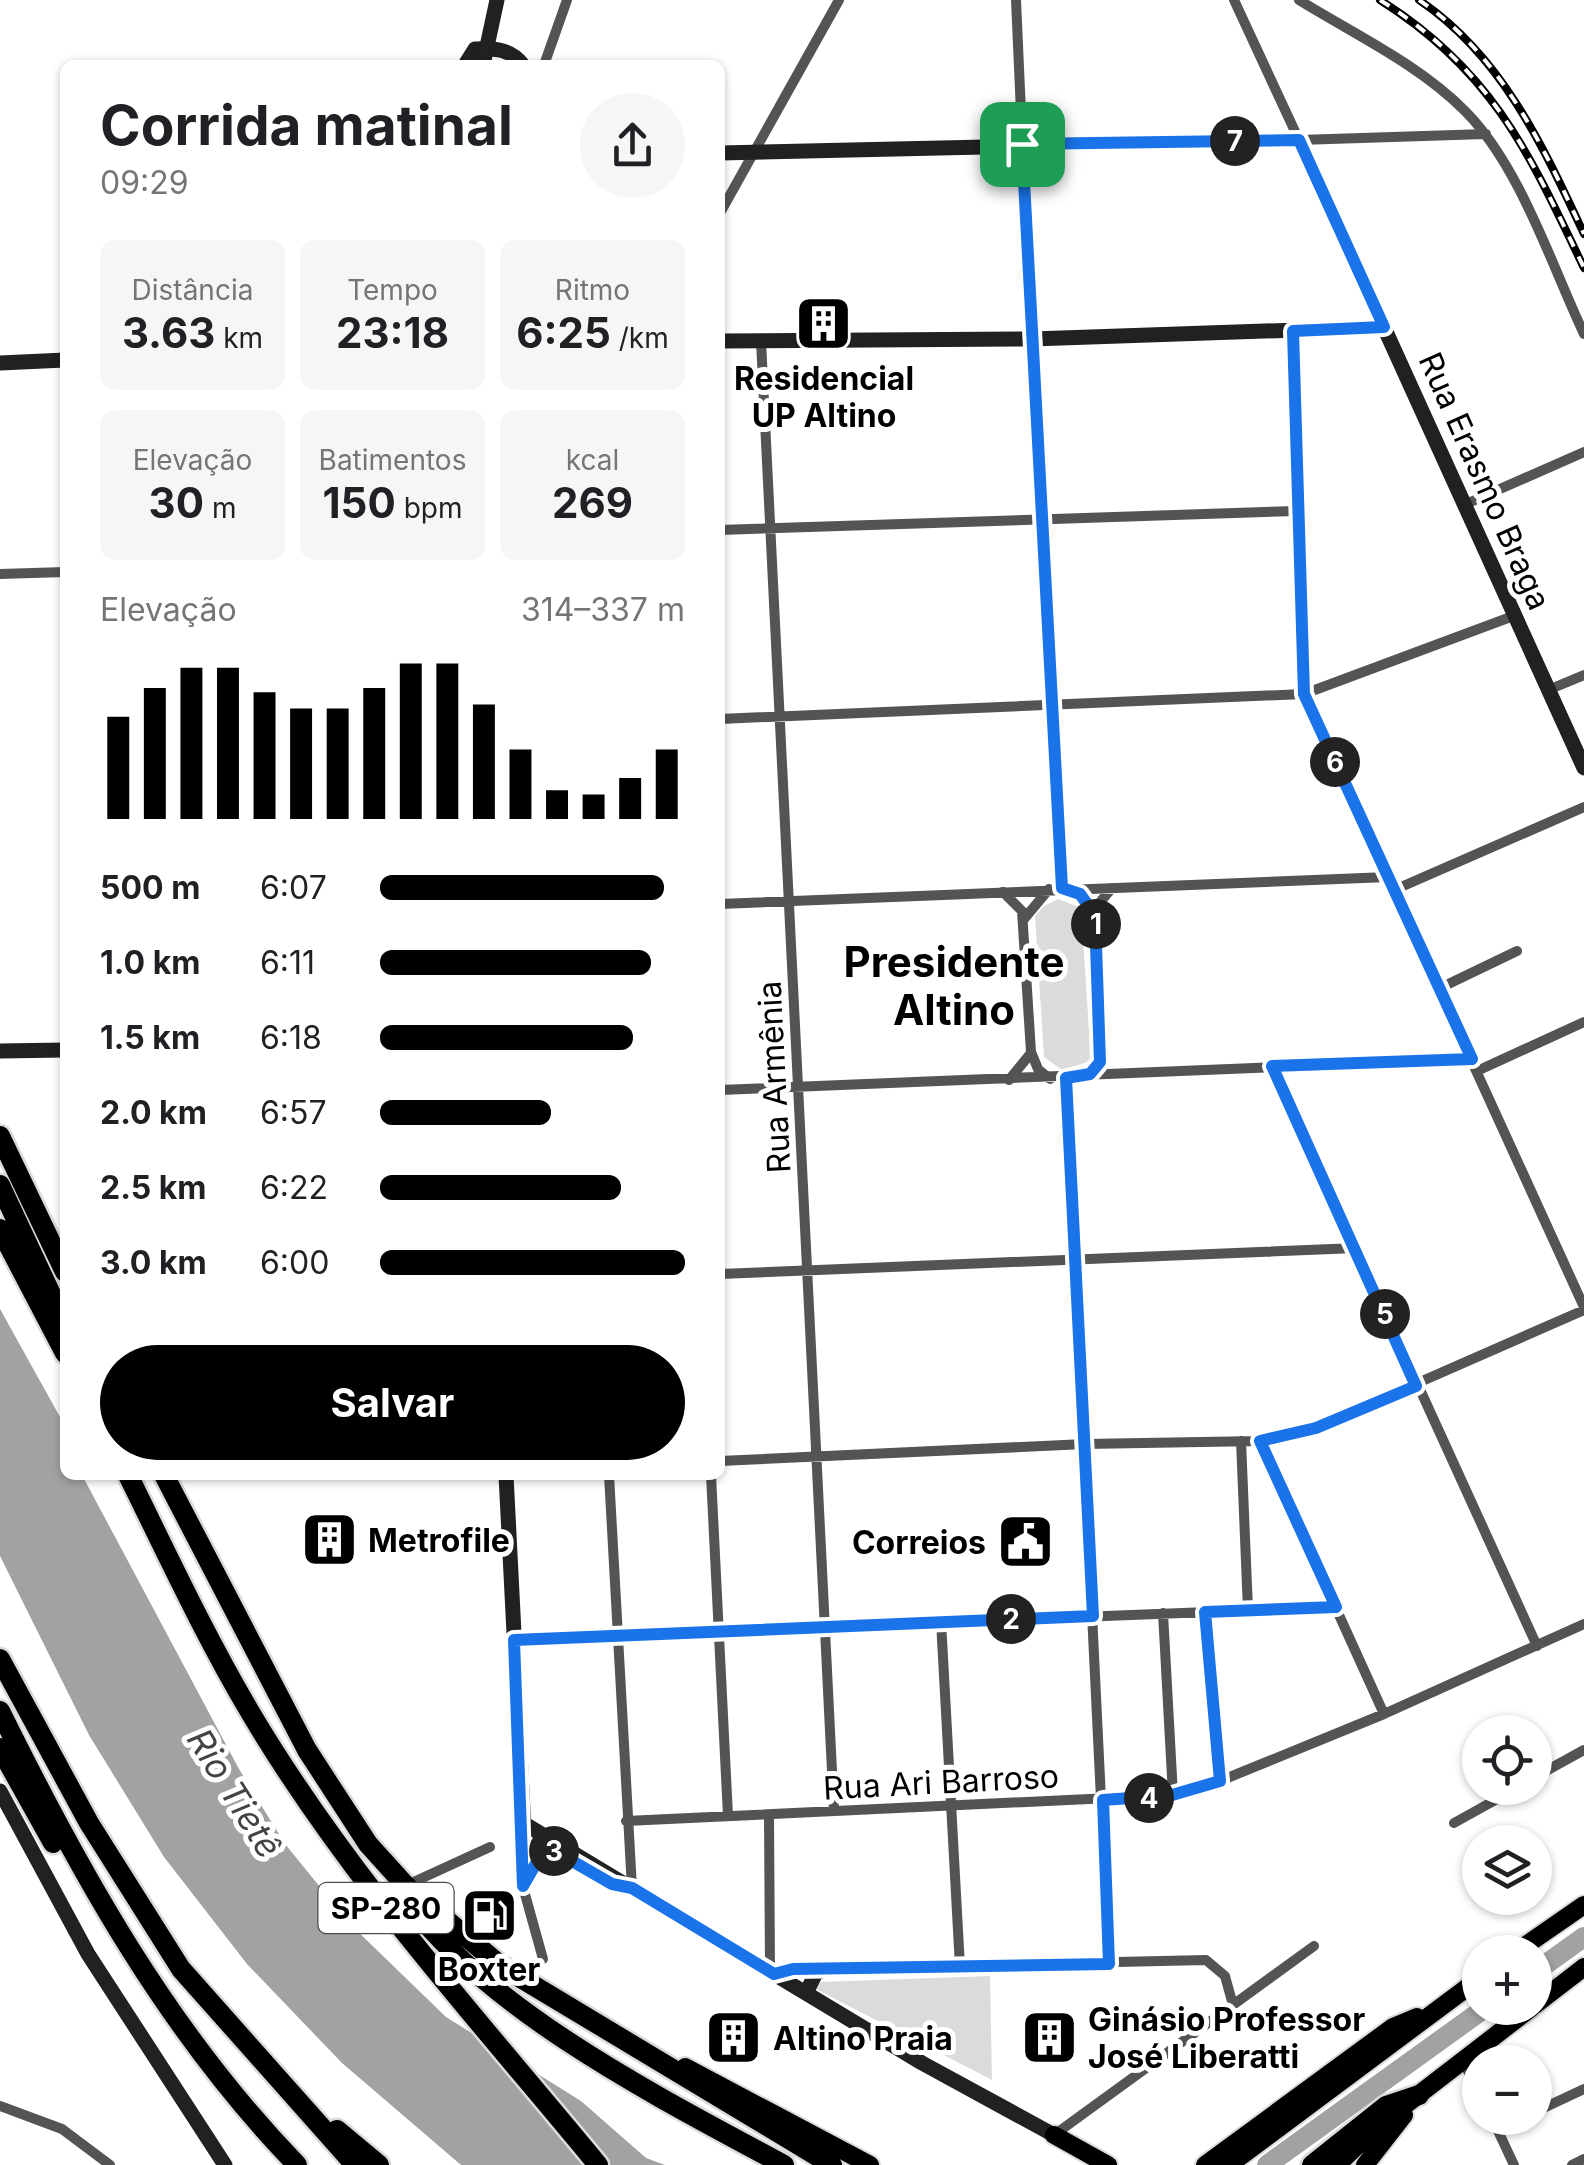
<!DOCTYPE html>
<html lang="pt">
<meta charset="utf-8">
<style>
:root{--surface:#fff;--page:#f6f6f6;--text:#202124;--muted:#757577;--accent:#000}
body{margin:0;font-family:Inter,sans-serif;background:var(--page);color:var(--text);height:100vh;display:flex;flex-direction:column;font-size:38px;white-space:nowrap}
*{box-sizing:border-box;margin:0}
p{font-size:32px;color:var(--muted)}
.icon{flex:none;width:55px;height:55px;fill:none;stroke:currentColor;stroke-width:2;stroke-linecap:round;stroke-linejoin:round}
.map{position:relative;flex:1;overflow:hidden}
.side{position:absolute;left:60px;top:60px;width:665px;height:1420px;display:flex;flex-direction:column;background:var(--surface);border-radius:15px;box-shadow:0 2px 8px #0004}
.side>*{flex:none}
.tools{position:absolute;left:1462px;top:1715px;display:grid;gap:20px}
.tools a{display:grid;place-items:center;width:90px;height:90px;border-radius:50%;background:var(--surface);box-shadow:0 2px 8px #0004;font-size:50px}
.pin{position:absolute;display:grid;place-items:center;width:85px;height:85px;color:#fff;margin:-42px;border-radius:20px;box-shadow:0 5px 15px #0006}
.km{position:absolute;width:50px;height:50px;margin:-25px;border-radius:50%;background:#222;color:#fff;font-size:28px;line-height:50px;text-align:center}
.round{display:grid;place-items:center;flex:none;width:105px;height:105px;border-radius:52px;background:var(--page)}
.head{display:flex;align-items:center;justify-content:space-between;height:170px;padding:0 40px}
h1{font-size:55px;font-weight:700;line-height:75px}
.figures{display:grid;grid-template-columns:repeat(3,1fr);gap:15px;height:170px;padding:10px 40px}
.figures div{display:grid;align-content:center;border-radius:15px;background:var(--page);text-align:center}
.figures b{font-size:42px;font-weight:700}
.figures small{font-size:28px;font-weight:400}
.figures p{font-size:28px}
.chart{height:280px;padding:20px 40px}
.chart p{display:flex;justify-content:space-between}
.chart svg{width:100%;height:180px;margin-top:10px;stroke:var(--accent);stroke-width:6}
.button{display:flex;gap:20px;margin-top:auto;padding:20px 40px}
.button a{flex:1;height:115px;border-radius:60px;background:var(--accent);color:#fff;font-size:40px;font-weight:700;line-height:115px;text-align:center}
ul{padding:0 40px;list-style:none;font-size:32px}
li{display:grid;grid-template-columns:160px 120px 1fr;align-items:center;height:75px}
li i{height:25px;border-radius:12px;background:var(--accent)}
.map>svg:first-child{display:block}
.green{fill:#dbdbdb}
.water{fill:#a2a2a2}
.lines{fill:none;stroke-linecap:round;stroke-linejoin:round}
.river{stroke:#a2a2a2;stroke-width:20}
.primary-casing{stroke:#dbdbdb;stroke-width:22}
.highway-casing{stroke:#dbdbdb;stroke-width:25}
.street{stroke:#545454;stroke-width:10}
.secondary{stroke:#212121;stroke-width:15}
.primary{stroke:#000;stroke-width:18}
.highway{stroke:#000;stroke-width:20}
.rail-casing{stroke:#000;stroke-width:8}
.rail{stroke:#fff;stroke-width:4;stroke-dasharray:11;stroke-linecap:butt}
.secondary-bridge{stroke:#212121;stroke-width:15}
.route-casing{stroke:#fff;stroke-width:20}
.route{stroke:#1a73e8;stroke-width:12}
.labels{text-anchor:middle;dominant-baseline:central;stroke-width:10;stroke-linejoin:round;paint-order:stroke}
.shield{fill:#fff;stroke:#4c4c4c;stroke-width:2.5}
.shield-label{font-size:30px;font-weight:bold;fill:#000}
.poi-label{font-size:32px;font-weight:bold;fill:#000;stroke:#fff;text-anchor:start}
.street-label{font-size:32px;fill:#000;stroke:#fff}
.water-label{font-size:35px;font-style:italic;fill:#434343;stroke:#fff}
.district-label{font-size:42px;font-weight:bold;fill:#000;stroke:#fff}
</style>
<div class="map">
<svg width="1584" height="2165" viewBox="0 0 1584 2165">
<rect width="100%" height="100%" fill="#fff"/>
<path class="green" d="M1058 899 1081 908 1091 1061 1062 1070 1044 1057 1035 916 1044 906Z
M990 1976 992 2080 814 1988 821 1982Z"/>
<path class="water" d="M0 1309 65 1426V1475H82L239 1769 285 1844 351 1925 446 2017 581 2101 646 2158 665 2165H461L342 2063 247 1964 164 1857 89 1735 0 1556Z"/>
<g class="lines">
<path class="river" d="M1535 1972 1584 1937
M1267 2165 1485 2008"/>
<defs>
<path id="primary" d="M1516 1952 1584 1905
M1535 2005 1584 1967
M685 2067 870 2165
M1054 2135 1108 2165
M1205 2165 1393 2027 1417 2017
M1229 2165 1480 1978
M1337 2165 1378 2126 1531 2008
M1365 2165 1404 2115"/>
<path id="highway" d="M0 1136 65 1272
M0 1185 65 1324
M0 1229 65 1353
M128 1475C167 1554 205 1636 250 1712 347 1876 477 2018 598 2165
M164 1475 307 1750 368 1844 406 1886 501 1966 832 2165
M0 1659 89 1823 181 1969 355 2165
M0 1711C81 1875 169 2033 297 2165
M0 1748 53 1843
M410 1904C495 2015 662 2099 784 2165
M337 2130 379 2165
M1312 2165 1386 2106 1419 2095"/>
</defs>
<use href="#primary" class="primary-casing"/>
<use href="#highway" class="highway-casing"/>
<path class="street" d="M1016 0 1039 517 1062 888
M1234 0 1299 140 1486 134
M1299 0C1354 34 1420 65 1465 111 1520 166 1551 264 1584 334
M544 65 567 0
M720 213 839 0
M1293 331 1304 694 1584 1307
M761 341 834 1811
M1466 504 1584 452
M720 530 1295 511
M0 574 65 572
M1548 690 1584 675
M720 719 1304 694 1516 615
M1394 890 1584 807
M1003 892 1022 911 1031 1052 1038 1069 1050 1079
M720 904 1388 877
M1024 919 1049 889
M1440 988 1517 951
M1272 1065 1537 1646
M1477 1071 1584 1022
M1088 1075 1096 1069 1101 1055 1096 907 1112 888
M1066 1078 1109 1964
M1009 1080 1031 1053
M720 1090 1471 1059
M720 1274 1357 1248
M1241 1441 1248 1610
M1260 1441 1384 1714
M720 1461 1085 1444 1260 1441 1315 1428 1584 1310
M609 1475 632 1888
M711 1475 728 1816
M1205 1612 1220 1781
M1163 1613 1173 1795
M941 1621 960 1967
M515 1639 1336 1607
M1535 1777 1584 1750
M769 1816 770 1972
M626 1821 1173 1795 1220 1781 1384 1714 1584 1624
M1454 1823 1517 1788
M524 1834 523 1887 543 1959
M407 1885 490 1847
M523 1886 547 1846
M774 1974 793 1969 1206 1960 1225 1976 1233 2005
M1463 2061 1480 2095
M0 2106 62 2129 110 2165
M1535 2112 1584 2089
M1492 2118 1514 2165
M1498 2129 1523 2118
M1054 2135 1314 1946
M1572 2165 1584 2159"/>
<path class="secondary" d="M465 65 475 49C495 48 511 49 523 65
M720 153 1299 140 1584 768
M720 341 1032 339 1384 327
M0 363 65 360
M0 1051 65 1050
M506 1475 524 1831
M0 1791 88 1954 225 2165
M523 1823 922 2063 1054 2135
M806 1993 816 1973 827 1969"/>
<use href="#primary" class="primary"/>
<use href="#highway" class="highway"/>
<defs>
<path id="rail" d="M1380 0C1493 71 1529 153 1584 268
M1419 0C1502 56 1543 146 1584 234"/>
</defs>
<use href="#rail" class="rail-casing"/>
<use href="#rail" class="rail"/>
<path class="secondary-bridge" d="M483 65 497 0"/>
</g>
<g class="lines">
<defs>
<path id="route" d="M1299 140 1384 327 1293 331 1304 694 1472 1059 1272 1066 1416 1386 1316 1428 1260 1441 1336 1607 1205 1612 1220 1781 1172 1795 1103 1800 1109 1964 793 1969 774 1974 632 1888 612 1884 546 1846 523 1886 514 1640 1093 1616 1066 1078 1090 1074 1100 1062 1095 915 1080 894 1062 888 1022 144Z"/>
</defs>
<use href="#route" class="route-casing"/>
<use href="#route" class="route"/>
</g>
<defs>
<symbol id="building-square" viewBox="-11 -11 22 22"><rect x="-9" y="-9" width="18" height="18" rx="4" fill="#000" stroke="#fff"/><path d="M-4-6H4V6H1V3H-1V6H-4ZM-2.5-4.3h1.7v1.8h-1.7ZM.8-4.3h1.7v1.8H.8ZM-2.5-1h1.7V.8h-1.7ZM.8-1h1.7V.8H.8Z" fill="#fff"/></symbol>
<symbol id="civic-square" viewBox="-11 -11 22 22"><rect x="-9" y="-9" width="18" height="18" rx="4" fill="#000" stroke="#fff"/><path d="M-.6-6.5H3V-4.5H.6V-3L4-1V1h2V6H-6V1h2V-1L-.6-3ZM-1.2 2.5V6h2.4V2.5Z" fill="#fff"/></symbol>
<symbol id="fuel-square" viewBox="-11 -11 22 22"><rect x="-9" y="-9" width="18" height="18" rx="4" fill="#000" stroke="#fff"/><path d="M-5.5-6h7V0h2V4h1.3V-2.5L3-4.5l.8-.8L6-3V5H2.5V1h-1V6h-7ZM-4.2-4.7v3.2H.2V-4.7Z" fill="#fff"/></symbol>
</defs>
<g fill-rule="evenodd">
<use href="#building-square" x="792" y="292" width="63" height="63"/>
<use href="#building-square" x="298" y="1508" width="63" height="63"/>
<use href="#civic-square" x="994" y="1510" width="63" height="63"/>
<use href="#fuel-square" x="458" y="1884" width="63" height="63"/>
<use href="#building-square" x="1018" y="2006" width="63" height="63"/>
<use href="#building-square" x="702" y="2006" width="63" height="63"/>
</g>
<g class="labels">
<rect class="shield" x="318.5" y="1883" width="135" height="50" rx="8"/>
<g class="shield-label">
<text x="386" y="1908">SP-280</text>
</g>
<g class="poi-label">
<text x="824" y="378" text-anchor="middle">Residencial<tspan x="824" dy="37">UP Altino</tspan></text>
<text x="368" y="1540">Metrofile</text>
<text x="986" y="1542" text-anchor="end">Correios</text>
<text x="489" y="1969" text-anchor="middle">Boxter</text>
<text x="1088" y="2019">Ginásio Professor<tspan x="1088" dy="37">José Liberatti</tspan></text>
<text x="773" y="2038">Altino Praia</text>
</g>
<g class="street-label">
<text transform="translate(1485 481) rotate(66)">Rua Erasmo Braga</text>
<text transform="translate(774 1077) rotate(-93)">Rua Armênia</text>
<text transform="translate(941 1782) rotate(-3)">Rua Ari Barroso</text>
</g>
<g class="water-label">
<text transform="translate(235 1793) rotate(58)">Rio Tietê</text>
</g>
<g class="district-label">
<text x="954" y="961">Presidente<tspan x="954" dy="48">Altino</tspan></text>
</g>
</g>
</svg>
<div class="tools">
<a><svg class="icon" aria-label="locate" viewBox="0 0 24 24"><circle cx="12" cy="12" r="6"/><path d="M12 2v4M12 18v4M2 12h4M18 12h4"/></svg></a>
<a><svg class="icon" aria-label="layers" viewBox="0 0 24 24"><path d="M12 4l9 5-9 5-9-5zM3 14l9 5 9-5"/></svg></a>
<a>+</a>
<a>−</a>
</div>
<div class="pin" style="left:1022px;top:144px;background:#1e9e55"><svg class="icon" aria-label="arrive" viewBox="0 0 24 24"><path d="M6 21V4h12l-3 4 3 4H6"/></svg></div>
<b class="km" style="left:1096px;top:924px">1</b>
<b class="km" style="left:1011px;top:1619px">2</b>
<b class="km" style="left:554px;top:1851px">3</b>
<b class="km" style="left:1149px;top:1798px">4</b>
<b class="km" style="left:1385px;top:1314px">5</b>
<b class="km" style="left:1335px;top:762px">6</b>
<b class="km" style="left:1235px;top:141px">7</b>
<section class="side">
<div class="head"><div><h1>Corrida matinal</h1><p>09:29</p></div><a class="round"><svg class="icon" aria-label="share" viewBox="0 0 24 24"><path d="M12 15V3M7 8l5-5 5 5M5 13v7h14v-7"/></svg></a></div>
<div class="figures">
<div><p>Distância</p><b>3.63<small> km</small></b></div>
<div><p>Tempo</p><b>23:18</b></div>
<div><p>Ritmo</p><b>6:25<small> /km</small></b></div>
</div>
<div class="figures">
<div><p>Elevação</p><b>30<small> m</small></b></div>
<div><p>Batimentos</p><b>150<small> bpm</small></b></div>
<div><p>kcal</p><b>269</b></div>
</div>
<div class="chart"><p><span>Elevação</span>314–337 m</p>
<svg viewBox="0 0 160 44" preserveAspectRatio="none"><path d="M5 44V19M15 44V12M25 44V7M35 44V7M45 44V13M55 44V17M65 44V17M75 44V12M85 44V6M95 44V6M105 44V16M115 44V27M125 44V37M135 44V38M145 44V34M155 44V27"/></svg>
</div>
<ul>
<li><b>500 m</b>6:07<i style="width:93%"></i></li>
<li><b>1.0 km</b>6:11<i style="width:89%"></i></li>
<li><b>1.5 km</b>6:18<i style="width:83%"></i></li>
<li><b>2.0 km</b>6:57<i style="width:56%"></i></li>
<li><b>2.5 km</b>6:22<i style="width:79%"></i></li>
<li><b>3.0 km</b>6:00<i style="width:100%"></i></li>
</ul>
<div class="button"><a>Salvar</a></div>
</section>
</div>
